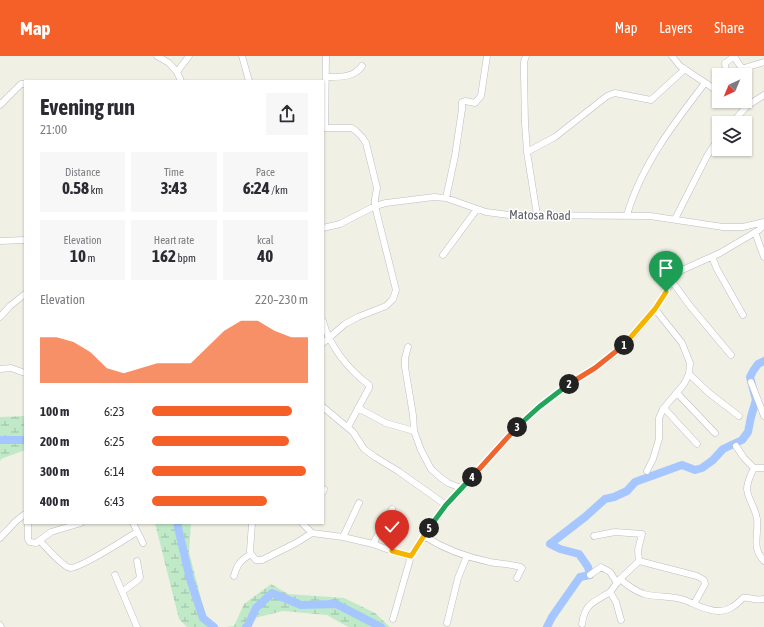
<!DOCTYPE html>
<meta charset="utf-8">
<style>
:root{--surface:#fff;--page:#f7f7f7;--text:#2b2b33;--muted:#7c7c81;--accent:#f46027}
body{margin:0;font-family:"Asap Condensed",sans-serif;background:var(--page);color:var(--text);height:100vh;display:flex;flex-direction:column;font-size:15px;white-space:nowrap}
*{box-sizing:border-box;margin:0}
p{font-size:13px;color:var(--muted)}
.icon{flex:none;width:22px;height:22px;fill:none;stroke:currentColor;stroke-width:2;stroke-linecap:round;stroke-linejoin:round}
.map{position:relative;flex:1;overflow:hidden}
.side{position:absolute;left:24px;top:24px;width:300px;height:444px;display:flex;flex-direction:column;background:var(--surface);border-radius:0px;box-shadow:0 1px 3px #0004}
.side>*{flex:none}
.needle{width:26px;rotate:224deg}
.buttons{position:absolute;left:712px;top:12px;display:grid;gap:8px}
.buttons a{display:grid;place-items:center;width:40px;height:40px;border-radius:0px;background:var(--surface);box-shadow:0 1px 3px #0004;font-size:20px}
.pin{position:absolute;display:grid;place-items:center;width:34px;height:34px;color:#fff;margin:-41px -17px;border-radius:50% 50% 50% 0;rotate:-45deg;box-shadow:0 0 4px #0007}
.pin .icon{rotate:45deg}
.km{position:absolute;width:20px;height:20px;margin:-10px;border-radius:50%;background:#222;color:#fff;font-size:11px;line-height:20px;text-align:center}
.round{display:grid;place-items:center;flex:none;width:42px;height:42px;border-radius:0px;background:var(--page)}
.summary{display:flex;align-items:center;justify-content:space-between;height:68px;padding:0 16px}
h1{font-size:22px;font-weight:700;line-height:30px}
.stats{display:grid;grid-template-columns:repeat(3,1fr);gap:6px;height:68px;padding:4px 16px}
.stats div{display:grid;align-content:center;border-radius:0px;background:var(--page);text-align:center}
.stats b{font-size:17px;font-weight:700}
.stats small{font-size:11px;font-weight:400}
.stats p{font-size:11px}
.chart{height:112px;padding:8px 16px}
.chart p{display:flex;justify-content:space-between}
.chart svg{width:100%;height:72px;margin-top:4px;fill:var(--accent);opacity:.7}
ul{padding:0 16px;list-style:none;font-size:13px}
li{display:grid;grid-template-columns:64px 48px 1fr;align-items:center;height:30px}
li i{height:10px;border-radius:5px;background:var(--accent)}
header{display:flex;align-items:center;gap:24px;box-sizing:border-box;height:56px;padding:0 20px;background:var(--accent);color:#fff}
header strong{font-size:19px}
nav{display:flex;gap:22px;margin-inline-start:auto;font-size:14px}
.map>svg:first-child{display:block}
.wetland{fill:url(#wetland-marsh)}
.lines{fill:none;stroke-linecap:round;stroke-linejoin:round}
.river{stroke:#a6c6ff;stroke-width:8}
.minor-casing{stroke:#bcbdc4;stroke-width:7}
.minor{stroke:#fff;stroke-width:6}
.split-1-casing{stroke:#fff;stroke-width:8}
.split-2-casing{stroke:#fff;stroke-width:8}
.split-3-casing{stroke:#fff;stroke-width:8}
.split-4-casing{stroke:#fff;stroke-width:8}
.split-5-casing{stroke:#fff;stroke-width:8}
.split-6-casing{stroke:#fff;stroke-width:8}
.split-1{stroke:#f5b400;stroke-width:5}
.split-2{stroke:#f0652b;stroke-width:5}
.split-3{stroke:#22a559;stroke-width:5}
.split-4{stroke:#f0652b;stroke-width:5}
.split-5{stroke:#22a559;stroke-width:5}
.split-6{stroke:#f5b400;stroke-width:5}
.labels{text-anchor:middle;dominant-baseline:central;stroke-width:3;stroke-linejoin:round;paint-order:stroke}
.street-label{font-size:13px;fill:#5d5f66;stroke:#fff}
</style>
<header>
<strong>Map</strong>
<nav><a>Map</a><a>Layers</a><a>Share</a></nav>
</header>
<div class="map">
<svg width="764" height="571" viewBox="0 0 764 571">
<defs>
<pattern id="wetland-marsh" width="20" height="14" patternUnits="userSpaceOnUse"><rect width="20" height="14" fill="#c0e9c8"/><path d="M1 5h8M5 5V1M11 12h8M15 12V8" fill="none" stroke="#9fc0a6"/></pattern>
</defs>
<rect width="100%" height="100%" fill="#f0f0e5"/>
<path class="wetland" d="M25 360V394L1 403 0 406V361Z
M155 467H191L189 496 205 558 212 571H187L179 563Z
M271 528 288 538 344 542 375 557 390 571H348L327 559 283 555 255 562 246 571H226L234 570 244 548Z"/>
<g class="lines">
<path class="river" d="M0 384H25
M177 467 190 523 203 562 214 571
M246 571 248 569 256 552 272 537 301 549 336 548 381 571
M547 571 552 561 580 521 590 519 588 511 579 498 560 493 550 488 585 461 605 443 614 441 627 435 635 426 682 409 695 414 702 412 713 404 723 393 742 384 748 376 751 361 756 344 750 321 753 315 758 308 764 305"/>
<defs>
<path id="minor" d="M157 0 169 7 177 16
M242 0 249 25
M526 0 524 6V18L525 67 527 96 537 159
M672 0 680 10 719 36
M724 19 726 15 725 7 732 2H735L741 11 744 12 764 6
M326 21C339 21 354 22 362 10
M181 25 177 16 189 0
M736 45 752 46
M0 49 21 28H25
M732 67 747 50 764 39
M323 72H352L356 75 362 81 366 87 377 132 375 143V150L396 234 393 243 386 250 358 261 345 268 323 287
M325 72 326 0
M527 96 555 81 607 40 615 37 651 44 685 13
M446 142 455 100 462 53V46L465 45 475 47 481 40 487 0
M627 159C641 110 674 67 705 27
M675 163 707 100 719 82
M323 172 340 168 375 150 386 147 434 141 446 142 486 156 509 159 650 160 723 171H743L764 166
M755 176 764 201
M0 185 25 184
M443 199 477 153
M712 201 717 213 743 259
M671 224 690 250 731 299
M0 261 10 250 25 238
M323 265C329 290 349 314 369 329V332L348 371
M408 291 405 302V311L413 359 414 375 421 394 431 413 440 421 448 427 461 432
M0 313 11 312 25 317
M689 318 709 337 739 360
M751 326 764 360
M677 337 715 377
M323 351 353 376 364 393 375 401 398 415 446 449
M358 352 386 367 414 375
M664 352 697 388
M736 390 744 402 754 412H764
M754 412C751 418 747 426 747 433 748 444 756 453 757 463 759 480 751 491 764 505
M647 415 653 403 659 383V362L663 353 684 328 689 318 690 307 682 287 655 253
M323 436 324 433
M28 467V483L30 486 36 487 51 476 81 467
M133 467 143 487
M302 467 312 477
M424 480C444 493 466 501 490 506 500 508 511 508 521 511L522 512 517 522
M594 480 615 476 642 478 638 494 639 505
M343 481 359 447
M0 482 16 465 25 458
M40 485C46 491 63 511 70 512 80 513 127 482 137 476
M373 488 392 453
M251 498 250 495 252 467
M639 505 697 520 704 524 705 528 694 548
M115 519 137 571
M590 519 601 511 610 516 617 527
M234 520C237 508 241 504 251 498L256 504H262L296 487 312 477 343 481 373 488 392 495 411 500 446 449 519 369 539 351 564 332 595 312 622 293 655 253 676 218 682 214 720 197 759 174 764 169
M620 523 639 505
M123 535 138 524 140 521 137 505
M393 563 411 500
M621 564 616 546 610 536 620 523C627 529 635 535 644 538 658 542 673 539 687 545 697 549 707 555 719 555 729 555 736 549 743 542 751 541 755 545 764 543
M447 567 458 522 467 500
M582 568C585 547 593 547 610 536
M0 569 1 571"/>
</defs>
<use href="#minor" class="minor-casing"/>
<use href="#minor" class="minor"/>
</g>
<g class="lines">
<defs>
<path id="split-1" d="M624 289 655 253 666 236"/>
<path id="split-2" d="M569 328 595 312 624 289"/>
<path id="split-3" d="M517 371 539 351 569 328"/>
<path id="split-4" d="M472 421 517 371"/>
<path id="split-5" d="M429 472 446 449 472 421"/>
<path id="split-6" d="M392 495 411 500 429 472"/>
</defs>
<use href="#split-1" class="split-1-casing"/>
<use href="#split-2" class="split-2-casing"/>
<use href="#split-3" class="split-3-casing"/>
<use href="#split-4" class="split-4-casing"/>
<use href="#split-5" class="split-5-casing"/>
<use href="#split-6" class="split-6-casing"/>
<use href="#split-1" class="split-1"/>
<use href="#split-2" class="split-2"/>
<use href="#split-3" class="split-3"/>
<use href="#split-4" class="split-4"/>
<use href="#split-5" class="split-5"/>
<use href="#split-6" class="split-6"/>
</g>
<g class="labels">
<g class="street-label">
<text transform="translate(540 159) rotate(1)">Matosa Road</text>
</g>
</g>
</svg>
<div class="buttons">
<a><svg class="needle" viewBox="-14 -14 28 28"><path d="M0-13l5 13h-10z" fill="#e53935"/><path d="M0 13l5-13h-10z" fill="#7c7c81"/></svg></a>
<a><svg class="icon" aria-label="layers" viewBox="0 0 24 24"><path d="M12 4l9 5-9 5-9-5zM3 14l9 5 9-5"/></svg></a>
</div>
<div class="pin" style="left:666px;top:236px;background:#1e9e55"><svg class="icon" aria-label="arrive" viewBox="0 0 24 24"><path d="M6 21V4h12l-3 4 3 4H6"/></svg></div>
<div class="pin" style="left:392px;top:495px;background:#d93025"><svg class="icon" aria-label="check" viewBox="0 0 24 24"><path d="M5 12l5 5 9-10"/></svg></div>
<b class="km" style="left:624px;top:289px">1</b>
<b class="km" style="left:569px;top:328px">2</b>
<b class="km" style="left:517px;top:371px">3</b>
<b class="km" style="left:472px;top:421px">4</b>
<b class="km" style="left:429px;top:472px">5</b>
<section class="side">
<div class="summary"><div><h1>Evening run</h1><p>21:00</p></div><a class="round"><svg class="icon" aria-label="share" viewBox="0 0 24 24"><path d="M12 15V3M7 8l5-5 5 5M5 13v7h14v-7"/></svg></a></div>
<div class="stats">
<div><p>Distance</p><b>0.58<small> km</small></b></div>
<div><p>Time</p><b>3:43</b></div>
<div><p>Pace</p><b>6:24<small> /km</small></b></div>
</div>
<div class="stats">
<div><p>Elevation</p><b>10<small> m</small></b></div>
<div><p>Heart rate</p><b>162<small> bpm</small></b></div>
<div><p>kcal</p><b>40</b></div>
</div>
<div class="chart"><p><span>Elevation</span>220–230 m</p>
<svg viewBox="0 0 160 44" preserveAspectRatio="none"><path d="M0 44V16L10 16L20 19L30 25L40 35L50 38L60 35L70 32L80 32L90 32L100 22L110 12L120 6L130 6L140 12L150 16L160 16V44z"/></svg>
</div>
<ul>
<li><b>100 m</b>6:23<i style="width:90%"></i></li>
<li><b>200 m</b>6:25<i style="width:88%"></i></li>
<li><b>300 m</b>6:14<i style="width:99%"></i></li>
<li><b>400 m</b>6:43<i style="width:74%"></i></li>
</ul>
</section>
</div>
